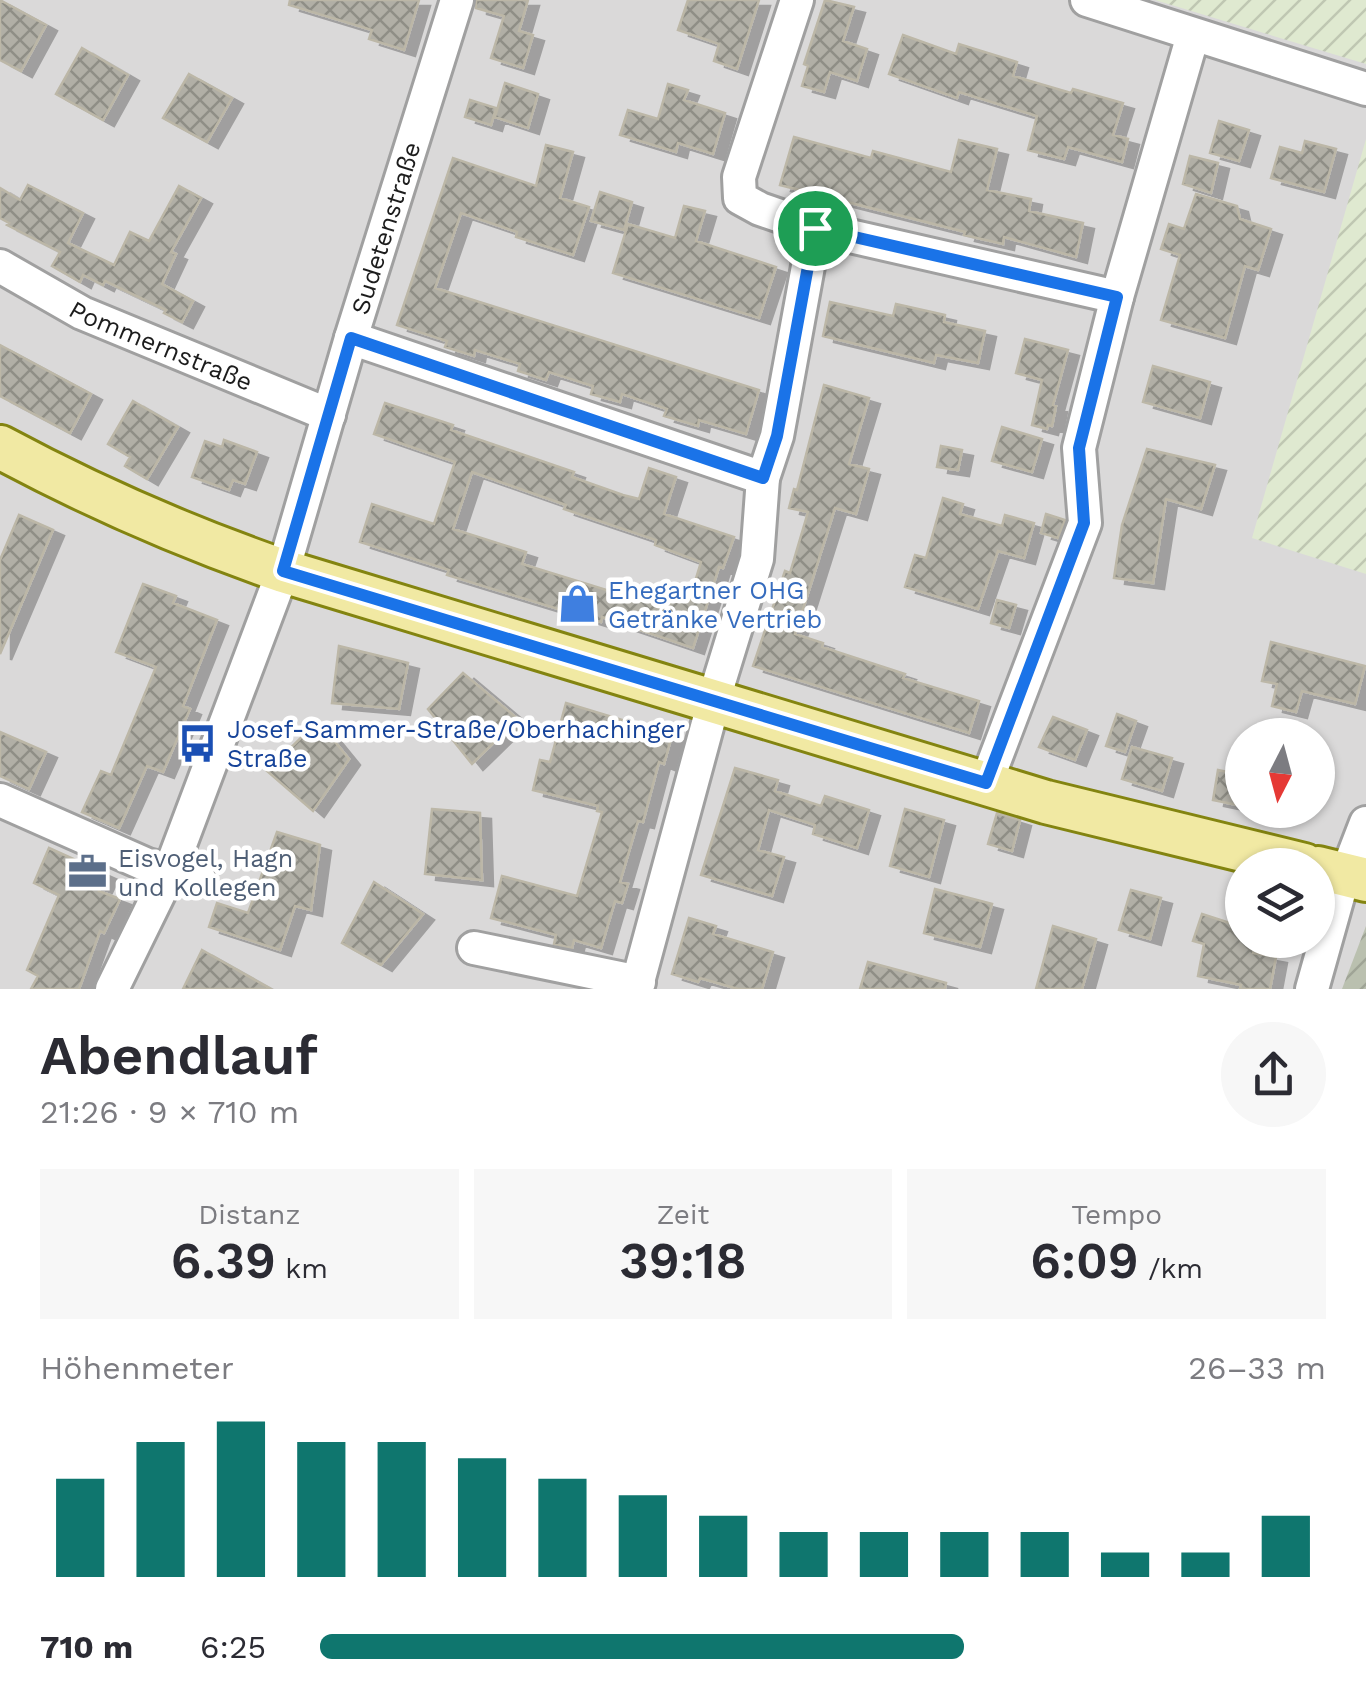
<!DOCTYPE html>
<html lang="de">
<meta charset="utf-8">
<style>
:root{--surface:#fff;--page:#f7f7f7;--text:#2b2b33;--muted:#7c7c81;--accent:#0f766e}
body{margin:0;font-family:"Work Sans",sans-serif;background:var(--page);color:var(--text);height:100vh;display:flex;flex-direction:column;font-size:38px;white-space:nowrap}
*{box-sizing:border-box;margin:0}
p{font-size:32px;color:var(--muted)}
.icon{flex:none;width:55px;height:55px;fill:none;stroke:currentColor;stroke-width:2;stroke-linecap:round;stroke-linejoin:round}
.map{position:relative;height:989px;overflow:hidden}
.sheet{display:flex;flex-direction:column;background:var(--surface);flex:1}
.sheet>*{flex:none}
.needle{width:65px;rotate:186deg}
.fabs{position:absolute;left:1225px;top:718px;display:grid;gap:20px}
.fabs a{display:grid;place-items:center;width:110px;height:110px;border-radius:50%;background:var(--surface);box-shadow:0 2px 8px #0004;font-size:50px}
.pin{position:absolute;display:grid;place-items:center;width:85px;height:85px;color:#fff;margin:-42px;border:5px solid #fff;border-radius:50%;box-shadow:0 2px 10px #0007}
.round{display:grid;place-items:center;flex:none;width:105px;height:105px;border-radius:52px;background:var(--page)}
.headline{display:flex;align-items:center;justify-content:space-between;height:170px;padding:0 40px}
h1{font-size:55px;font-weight:600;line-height:75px}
.figures{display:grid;grid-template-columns:repeat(3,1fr);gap:15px;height:170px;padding:10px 40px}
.figures div{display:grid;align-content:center;border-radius:0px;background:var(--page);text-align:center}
.figures b{font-size:50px;font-weight:600}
.figures small{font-size:28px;font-weight:400}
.figures p{font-size:28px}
.chart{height:280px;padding:20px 40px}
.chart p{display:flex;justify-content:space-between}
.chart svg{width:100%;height:180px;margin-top:10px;stroke:var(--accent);stroke-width:6}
ul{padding:0 40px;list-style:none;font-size:32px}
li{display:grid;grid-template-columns:160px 120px 1fr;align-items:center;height:75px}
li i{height:25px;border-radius:12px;background:var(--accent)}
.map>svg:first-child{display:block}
.residential{fill:#dad9d9;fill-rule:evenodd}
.construction{fill:url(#construction-furrows)}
.farmland{fill:url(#farmland-furrows)}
.building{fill:url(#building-cross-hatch);stroke:#bcb7a7;stroke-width:2.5;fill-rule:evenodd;filter:url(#shadow)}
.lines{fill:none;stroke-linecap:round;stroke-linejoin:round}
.minor-casing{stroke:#a0a0a0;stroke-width:38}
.major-casing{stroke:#838410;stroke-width:48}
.minor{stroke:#fff;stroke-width:32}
.major{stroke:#f1e9a3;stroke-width:42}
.route-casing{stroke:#fff;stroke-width:20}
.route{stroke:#1a73e8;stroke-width:12}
.labels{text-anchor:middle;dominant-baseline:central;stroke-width:9;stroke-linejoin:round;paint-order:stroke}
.street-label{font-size:25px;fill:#1c1c1c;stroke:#fff}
.shop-label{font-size:25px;fill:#366cbe;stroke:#fff;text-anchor:start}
.transit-label{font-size:25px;fill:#164399;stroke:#fff;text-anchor:start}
.service-label{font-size:25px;fill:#4e5e75;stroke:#fff;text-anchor:start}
</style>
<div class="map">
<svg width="1366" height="989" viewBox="0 0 1366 989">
<defs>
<pattern id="construction-furrows" width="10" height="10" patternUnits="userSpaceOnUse" patternTransform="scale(2.5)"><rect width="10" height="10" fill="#bac0af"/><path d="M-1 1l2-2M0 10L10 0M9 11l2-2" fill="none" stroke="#9fa496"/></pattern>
<pattern id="farmland-furrows" width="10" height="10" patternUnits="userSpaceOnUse" patternTransform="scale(2.5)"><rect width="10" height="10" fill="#dfe9d0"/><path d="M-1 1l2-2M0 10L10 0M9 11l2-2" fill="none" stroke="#bfc7b2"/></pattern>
<pattern id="building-cross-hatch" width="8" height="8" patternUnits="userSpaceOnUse" patternTransform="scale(2.5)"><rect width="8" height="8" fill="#b1afa6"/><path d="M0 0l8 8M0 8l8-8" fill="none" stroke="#8f8e86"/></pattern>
<filter id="shadow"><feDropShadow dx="11" dy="6" stdDeviation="0" flood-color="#0004"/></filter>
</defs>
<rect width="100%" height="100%" fill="#ecece3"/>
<path class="residential" d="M0 0H1366V989H0ZM1242 735H1318V810H1242ZM1242 865H1318V940H1242Z"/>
<path class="construction" d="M1366 926V989H1342Z"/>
<path class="farmland" d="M1155 0H1366V64Z
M1366 139V574L1252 538Z"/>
<path class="building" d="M0 0 46 25 21 71 0 60Z
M290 0H419L404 50 369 39 372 30 289 5Z
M476 0H528L519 31 533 35 523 68 491 58 504 16 476 8Z
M688 0H759L737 69 714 61 719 44 678 30Z
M825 0 854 7 843 41 867 49 857 81 830 72 824 92 802 86 808 66 804 64Z
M903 35 956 54 959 44 1017 62 1013 76 1071 93 1073 89 1123 103 1113 135 1128 139 1122 162 1068 147 1064 159 1028 150 1037 116 959 92 957 98 889 74Z
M82 48 128 75 103 120 56 94Z
M189 74 232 98 207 142 163 118Z
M505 83 538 94 528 128 495 117Z
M668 84 688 90 684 100 725 113 713 154 678 143 676 152 620 135 628 110 658 119Z
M470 100 496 108 491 125 465 117Z
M1219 121 1249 130 1239 161 1210 153Z
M794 137 871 158 873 151 951 172 959 140 997 149 987 190 1031 199 1029 211 1083 223 1076 257 1004 237 1003 244 964 235 965 232 780 185Z
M1305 141 1336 149 1324 192 1271 178 1280 147 1302 153Z
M546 145 573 152 560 198 589 207 573 255 516 237 517 232 461 213 435 288 759 390 746 434 699 420 698 426 664 416 667 409 622 394 620 402 591 394 593 386 549 372 546 380 518 371 520 364 475 350 474 356 445 347 447 341 397 325 453 158 536 186Z
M1190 156 1218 163 1211 193 1183 184Z
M28 185 83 213 68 243 114 265 130 232 149 241 179 186 201 198 171 252 176 254 162 284 193 301 182 322 164 313 166 310 105 281 103 285 83 275 80 282 52 266 60 252 7 225 9 223 0 218V188L20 200Z
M600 192 632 202 624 230 591 221Z
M1196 194 1237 206 1240 219 1271 229 1258 270 1245 266 1225 338 1161 320 1180 255 1161 249 1169 224 1184 229Z
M684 206 705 211 696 241 776 267 759 318 613 273 628 224 675 238Z
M830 302 893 316 896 304 945 315 944 322 985 331 978 363 936 355 934 363 823 336Z
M1025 339 1068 350 1053 405 1056 406 1052 426 1048 425 1047 429 1032 425 1042 380 1016 373Z
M0 345 91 394 70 433 0 396Z
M1153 366 1210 382 1200 418 1143 402Z
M824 385 869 398 849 464 869 469 856 514 835 508 795 634 823 643 822 647 905 674 903 678 979 701 969 733 753 666 785 571 790 573 808 512 789 508 794 489 797 490Z
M133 401 178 427 147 479 125 466 130 457 108 444Z
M385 403 453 425 451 430 574 472 572 477 623 495 639 499 649 468 676 477 664 514 734 537 723 568 719 567 693 648 602 617 601 622 447 575 449 570 360 542 372 504 434 524 455 462 374 434ZM472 472 566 505 564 509 656 540 655 545 701 562 689 601 672 596 670 603 632 590 629 597 522 564 526 552 453 529Z
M1002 427 1042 439 1032 472 992 461Z
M224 440 257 452 245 484 233 480 229 490 192 477 205 441 222 447Z
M941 446 962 450 958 470 937 467Z
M1147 449 1215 465 1201 509 1166 499 1153 583 1114 578 1122 525Z
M943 498 963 504 960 514 1002 526 1005 515 1034 523 1024 558 998 551 978 609 905 587 915 555 926 558Z
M1046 514 1065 520 1058 538 1041 533Z
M19 515 53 530 0 654V560Z
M143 584 176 596 173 603 217 620 183 706 190 709 163 772 147 766 119 828 82 812 101 771 111 775 156 667 116 652Z
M997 600 1016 605 1009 628 991 623Z
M1271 642 1365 666 1355 704 1302 691 1296 712 1272 706 1277 684 1262 681Z
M339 646 408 663 399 709 332 703Z
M463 673 518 719 472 764 428 709Z
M566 703 672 735 664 764 659 762 643 822 638 821 620 882 628 884 622 903 615 901 601 948 574 940 572 948 554 944 556 935 491 918 502 876 577 896 602 812 597 811 598 806 533 790 540 760 550 762Z
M1117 714 1136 721 1125 752 1106 746Z
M1053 717 1087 730 1075 760 1039 747Z
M318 721 349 759 313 811 267 771Z
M0 732 46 752 29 789 0 776Z
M1132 747 1172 758 1162 791 1122 779Z
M735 768 778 780 775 791 821 806 825 796 869 810 857 848 813 834 815 825 769 810 758 850 784 857 772 896 701 875Z
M1218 770 1242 775V806L1213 800Z
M432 809 480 813 482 880 425 874Z
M905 809 944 820 929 877 890 866Z
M997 813 1020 820 1012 851 988 844Z
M277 832 320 845 311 910 295 906 280 950 209 927 217 903 248 913Z
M49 848 107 874 99 891 120 899 104 933 100 931 79 989H31L38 976 27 970 59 895 34 883Z
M374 882 423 914 381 965 342 943Z
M935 889 992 904 980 947 924 933Z
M1131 890 1161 898 1150 939 1119 930Z
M1202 914 1242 927V940H1257L1253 953 1276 957 1270 989H1240L1241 985 1198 976 1204 944 1193 941Z
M689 918 716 926 713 934 773 952 762 989H738L700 978 698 982 672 974Z
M1053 926 1096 939 1082 989H1036Z
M202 950 271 989H183Z
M868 962 946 983 945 989H860Z"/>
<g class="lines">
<defs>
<g id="minor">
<path d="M797 0 739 177 740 198 760 209 815 228 1117 297"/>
<path d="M1087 0 1366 89"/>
<path id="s1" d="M0 266 82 313 329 415"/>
<path d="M351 338 763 478"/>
<path d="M986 783 1085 523 1079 448 1117 297 1193 35"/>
<path d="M0 800 147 865 199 878"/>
<path d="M474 948 639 982"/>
<path id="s2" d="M112 989 170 871 283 571 351 338 457 0"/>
<path d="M636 989 720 679 757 559 763 478 777 436 815 228"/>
<path d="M1312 989 1339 893 1366 823"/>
</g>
<path id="major" d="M0 447C91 496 185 537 283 571L1046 802 1304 865
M1318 868 1366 880"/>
</defs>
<use href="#minor" class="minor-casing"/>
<use href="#major" class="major-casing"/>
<use href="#minor" class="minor"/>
<use href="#major" class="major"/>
</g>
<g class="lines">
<defs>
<path id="route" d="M815 228 1117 297 1079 448 1084 523 986 783 283 571 351 338 763 478 777 436Z"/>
</defs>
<use href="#route" class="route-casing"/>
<use href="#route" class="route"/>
</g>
<defs>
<symbol id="shop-bare" viewBox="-9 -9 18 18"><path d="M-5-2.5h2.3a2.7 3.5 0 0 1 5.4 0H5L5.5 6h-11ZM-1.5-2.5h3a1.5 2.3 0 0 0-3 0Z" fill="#3f7fe0" stroke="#fff" stroke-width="2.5" paint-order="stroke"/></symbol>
<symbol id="bus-bare" viewBox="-9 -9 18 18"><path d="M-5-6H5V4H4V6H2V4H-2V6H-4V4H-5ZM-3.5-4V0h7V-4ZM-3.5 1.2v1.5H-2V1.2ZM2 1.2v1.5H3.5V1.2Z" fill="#1a4fb4" stroke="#fff" stroke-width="2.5" paint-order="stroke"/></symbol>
<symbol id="office-bare" viewBox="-9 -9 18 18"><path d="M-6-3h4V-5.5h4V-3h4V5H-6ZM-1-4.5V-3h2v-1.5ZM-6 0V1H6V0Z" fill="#5c6f8a" stroke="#fff" stroke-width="2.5" paint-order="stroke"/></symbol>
</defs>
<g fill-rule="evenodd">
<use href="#shop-bare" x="550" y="576" width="55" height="55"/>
<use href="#bus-bare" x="170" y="716" width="55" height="55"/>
<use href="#office-bare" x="60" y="844" width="55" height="55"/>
</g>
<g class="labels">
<g class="street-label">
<text stroke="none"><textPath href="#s2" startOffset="810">Sudetenstraße</textPath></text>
<text stroke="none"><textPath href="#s1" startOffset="180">Pommernstraße</textPath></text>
</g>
<g class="shop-label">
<text x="608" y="590">Ehegartner OHG<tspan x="608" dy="29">Getränke Vertrieb</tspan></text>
</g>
<g class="transit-label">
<text x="227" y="729">Josef-Sammer-Straße/Oberhachinger<tspan x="227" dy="29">Straße</tspan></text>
</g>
<g class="service-label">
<text x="118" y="858">Eisvogel, Hagn<tspan x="118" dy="29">und Kollegen</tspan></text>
</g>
</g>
</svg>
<div class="fabs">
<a><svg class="needle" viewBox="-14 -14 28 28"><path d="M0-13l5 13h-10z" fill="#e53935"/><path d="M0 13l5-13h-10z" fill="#7c7c81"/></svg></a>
<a><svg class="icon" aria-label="layers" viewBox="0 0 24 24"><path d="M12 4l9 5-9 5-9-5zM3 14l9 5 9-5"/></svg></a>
</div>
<div class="pin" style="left:815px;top:228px;background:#1e9e55"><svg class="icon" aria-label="arrive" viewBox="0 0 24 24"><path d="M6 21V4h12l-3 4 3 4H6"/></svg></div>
</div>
<section class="sheet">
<div class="headline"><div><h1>Abendlauf</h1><p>21:26 · 9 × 710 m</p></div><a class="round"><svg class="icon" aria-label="share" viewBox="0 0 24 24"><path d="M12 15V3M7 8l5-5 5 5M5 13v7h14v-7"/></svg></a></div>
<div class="figures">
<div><p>Distanz</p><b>6.39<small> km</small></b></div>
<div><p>Zeit</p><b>39:18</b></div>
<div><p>Tempo</p><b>6:09<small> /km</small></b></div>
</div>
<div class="chart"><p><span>Höhenmeter</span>26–33 m</p>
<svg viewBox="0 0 160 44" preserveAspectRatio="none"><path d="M5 44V20M15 44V11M25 44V6M35 44V11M45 44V11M55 44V15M65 44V20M75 44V24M85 44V29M95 44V33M105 44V33M115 44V33M125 44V33M135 44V38M145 44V38M155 44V29"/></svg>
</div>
<ul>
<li><b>710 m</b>6:25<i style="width:64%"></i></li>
</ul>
</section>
